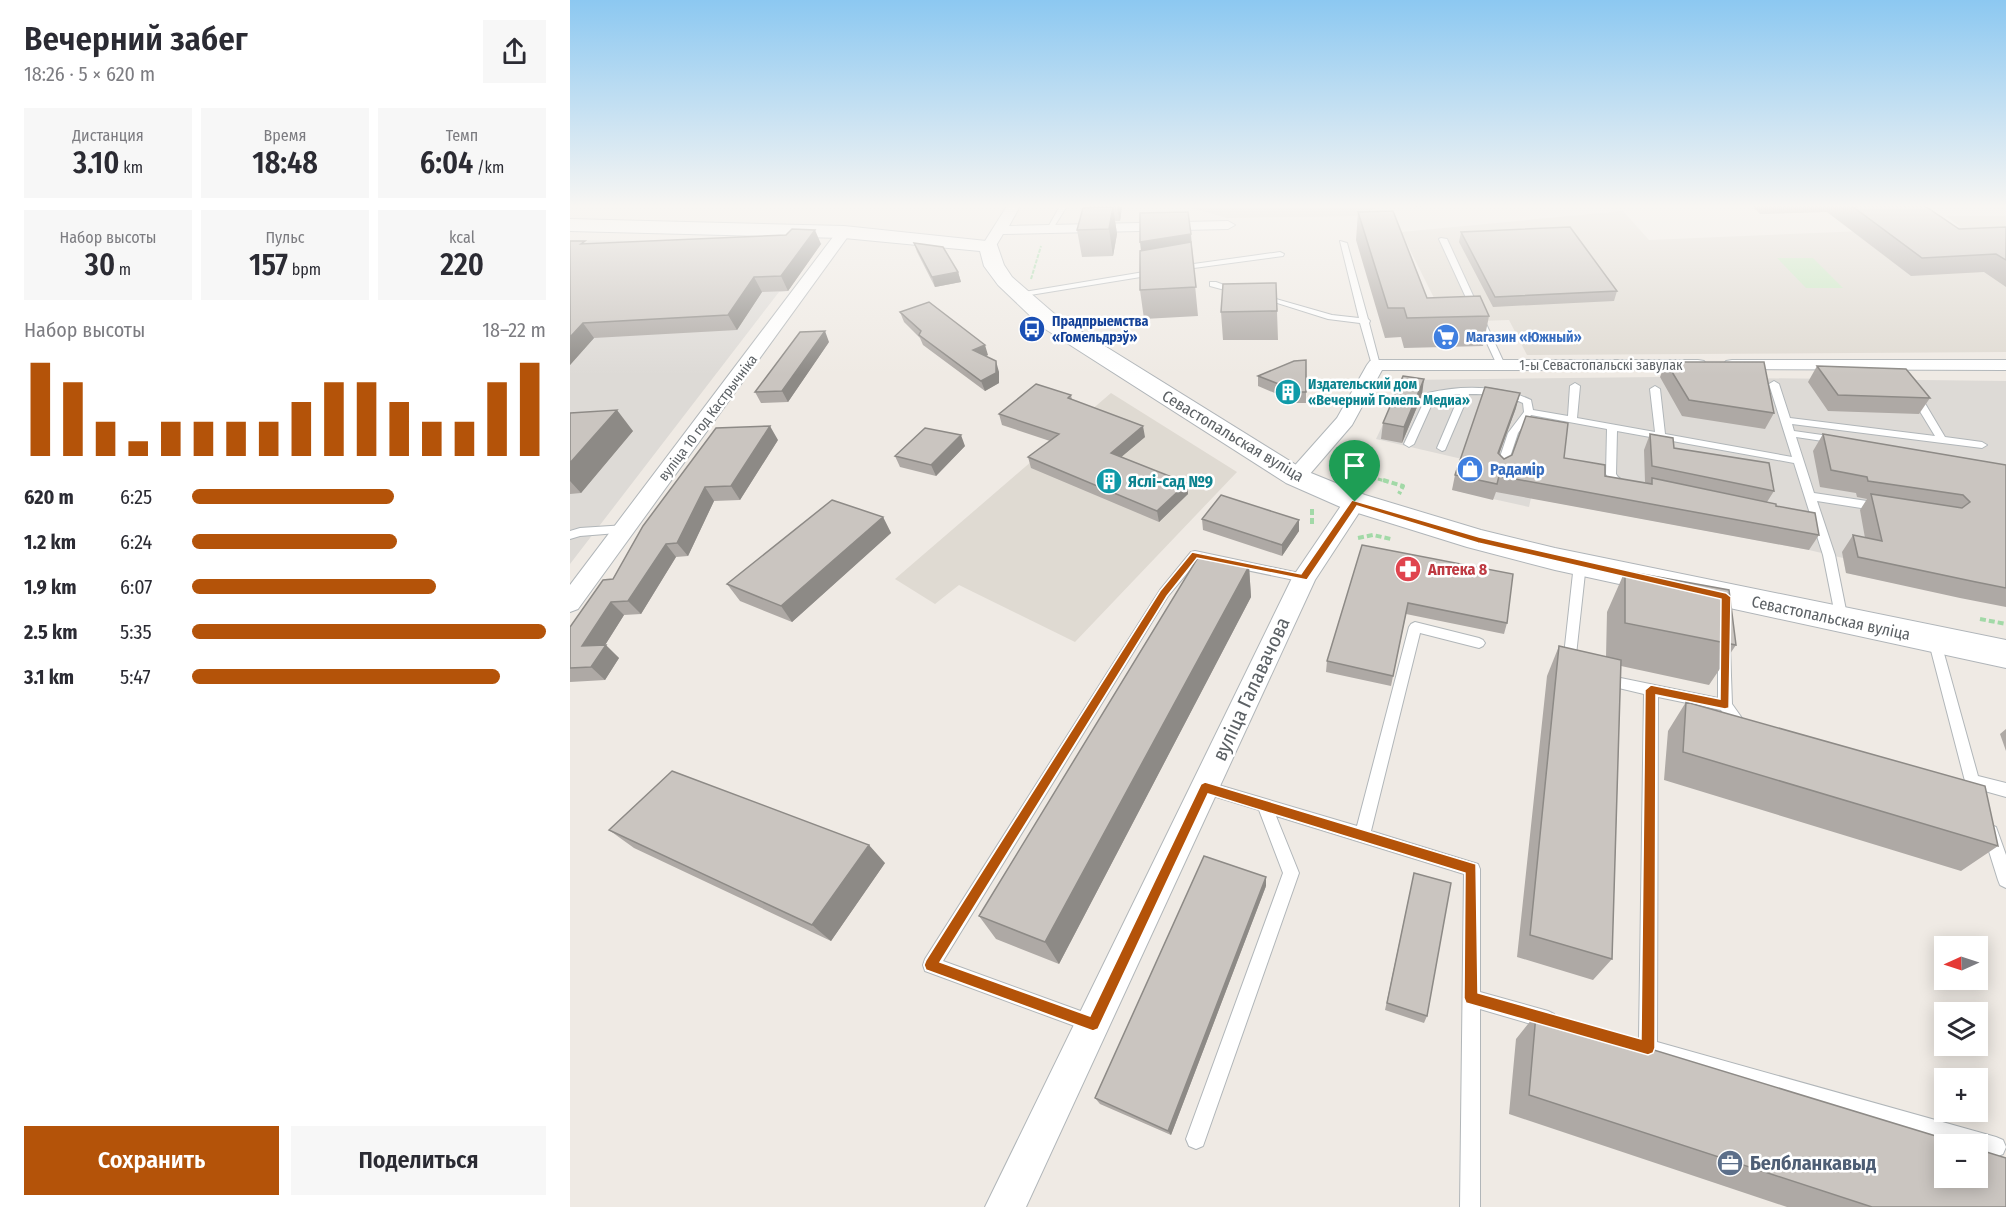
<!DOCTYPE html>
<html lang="ru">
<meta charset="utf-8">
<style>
:root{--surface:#fff;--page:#f7f7f7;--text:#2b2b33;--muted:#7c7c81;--accent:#b45309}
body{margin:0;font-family:"Fira Sans Condensed",sans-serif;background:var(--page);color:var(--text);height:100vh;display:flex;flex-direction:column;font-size:22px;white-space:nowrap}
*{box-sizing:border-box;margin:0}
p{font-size:20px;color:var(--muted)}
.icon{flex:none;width:33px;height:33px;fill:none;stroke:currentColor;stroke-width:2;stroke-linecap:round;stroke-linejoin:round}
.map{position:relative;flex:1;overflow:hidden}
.drawer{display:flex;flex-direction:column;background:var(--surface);width:570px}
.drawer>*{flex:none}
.needle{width:39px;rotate:267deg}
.controls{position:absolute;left:1364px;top:936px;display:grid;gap:12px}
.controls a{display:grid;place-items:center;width:54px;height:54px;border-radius:0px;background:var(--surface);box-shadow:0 3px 15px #0003;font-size:30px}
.pin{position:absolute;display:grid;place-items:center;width:51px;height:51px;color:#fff;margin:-62px -26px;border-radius:50% 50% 50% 0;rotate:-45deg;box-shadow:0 0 6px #0007}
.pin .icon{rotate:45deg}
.round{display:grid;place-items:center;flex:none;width:63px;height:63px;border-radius:0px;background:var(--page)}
.overview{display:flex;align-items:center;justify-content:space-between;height:102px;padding:0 24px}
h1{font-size:33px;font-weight:600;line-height:45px}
.stats{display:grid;grid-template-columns:repeat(3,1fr);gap:9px;height:102px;padding:6px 24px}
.stats div{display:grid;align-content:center;border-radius:0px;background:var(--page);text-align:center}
.stats b{font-size:30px;font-weight:600}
.stats small{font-size:16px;font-weight:400}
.stats p{font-size:16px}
.chart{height:168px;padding:12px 24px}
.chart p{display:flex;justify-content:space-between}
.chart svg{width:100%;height:108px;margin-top:6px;stroke:var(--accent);stroke-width:6}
.cta{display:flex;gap:12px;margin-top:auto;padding:12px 24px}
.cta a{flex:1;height:69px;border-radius:0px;background:var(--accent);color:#fff;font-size:24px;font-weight:600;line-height:69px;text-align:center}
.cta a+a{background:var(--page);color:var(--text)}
ul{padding:0 24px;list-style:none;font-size:20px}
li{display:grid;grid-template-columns:96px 72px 1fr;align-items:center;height:45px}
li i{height:15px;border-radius:8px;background:var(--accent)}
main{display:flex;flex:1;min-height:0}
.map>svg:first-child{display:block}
.industrial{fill:#dddad6}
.education{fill:#dfdad2}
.green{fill:#c6e7c0}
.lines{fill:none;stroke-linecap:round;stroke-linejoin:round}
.lane-casing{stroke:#b1b6b9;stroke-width:2}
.street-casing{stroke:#b1b6b9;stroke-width:2}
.secondary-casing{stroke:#b0b5b9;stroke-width:2}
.path-far2{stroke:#a2d9a7;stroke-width:2;stroke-dasharray:4 1.5;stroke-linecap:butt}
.path-far1{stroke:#a2d9a7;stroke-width:3;stroke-dasharray:4.5 2;stroke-linecap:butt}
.path{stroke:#a2d9a7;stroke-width:4;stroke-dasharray:6 3;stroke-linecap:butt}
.lane{fill:#fff;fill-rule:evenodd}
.street{fill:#fff;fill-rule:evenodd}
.secondary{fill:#fff;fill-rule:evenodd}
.wall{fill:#aea9a5}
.shaded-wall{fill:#8d8a86}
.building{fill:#cac5c0;stroke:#8d8a86;stroke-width:1.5}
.route{fill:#b45309;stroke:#fff;stroke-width:1.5;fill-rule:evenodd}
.labels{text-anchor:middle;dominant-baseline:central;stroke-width:5;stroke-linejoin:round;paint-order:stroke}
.far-transit-label{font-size:14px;font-weight:bold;fill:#164399;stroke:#fff;text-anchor:start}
.far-shop-label{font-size:14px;font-weight:bold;fill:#366cbe;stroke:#fff;text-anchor:start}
.far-street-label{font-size:14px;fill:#5c6165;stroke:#fff}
.far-culture-label{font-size:14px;font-weight:bold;fill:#0d838f;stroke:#fff;text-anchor:start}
.street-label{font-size:16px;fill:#5c6165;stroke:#fff}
.shop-label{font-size:16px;font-weight:bold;fill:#366cbe;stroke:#fff;text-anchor:start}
.culture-label{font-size:16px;font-weight:bold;fill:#0d838f;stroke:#fff;text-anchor:start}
.health-label{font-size:16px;font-weight:bold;fill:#be3a42;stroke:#fff;text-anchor:start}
.near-street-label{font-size:20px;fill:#5c6165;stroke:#fff}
.near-service-label{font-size:20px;font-weight:bold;fill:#4e5e75;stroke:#fff;text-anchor:start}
</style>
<main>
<section class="drawer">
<div class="overview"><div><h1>Вечерний забег</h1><p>18:26 · 5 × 620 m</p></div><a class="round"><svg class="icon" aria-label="share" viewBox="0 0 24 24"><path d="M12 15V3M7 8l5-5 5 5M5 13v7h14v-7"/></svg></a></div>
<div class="stats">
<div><p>Дистанция</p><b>3.10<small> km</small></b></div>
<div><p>Время</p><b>18:48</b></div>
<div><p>Темп</p><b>6:04<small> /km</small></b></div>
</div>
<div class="stats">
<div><p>Набор высоты</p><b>30<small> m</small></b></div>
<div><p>Пульс</p><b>157<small> bpm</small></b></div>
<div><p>kcal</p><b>220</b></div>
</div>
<div class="chart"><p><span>Набор высоты</span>18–22 m</p>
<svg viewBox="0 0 160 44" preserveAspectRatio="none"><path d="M5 44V6M15 44V14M25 44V30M35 44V38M45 44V30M55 44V30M65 44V30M75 44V30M85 44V22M95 44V14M105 44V14M115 44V22M125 44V30M135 44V30M145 44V14M155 44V6"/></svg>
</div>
<ul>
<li><b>620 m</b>6:25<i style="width:57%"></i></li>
<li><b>1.2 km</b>6:24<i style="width:58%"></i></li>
<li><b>1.9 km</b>6:07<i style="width:69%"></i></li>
<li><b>2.5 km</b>5:35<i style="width:100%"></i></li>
<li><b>3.1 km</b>5:47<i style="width:87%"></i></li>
</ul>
<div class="cta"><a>Сохранить</a><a>Поделиться</a></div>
</section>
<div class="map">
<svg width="1436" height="1207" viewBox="0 0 1436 1207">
<rect width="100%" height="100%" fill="#efeae4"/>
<path class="industrial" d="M0 240 252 243 218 291 209 292 0 564Z
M1090 377 1436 381V606L1276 573 1273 558 1239 550 961 498 959 507 882 490 892 459 806 439 834 380Z"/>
<path class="education" d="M615 206H806V207L793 216 657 218Z
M1053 211 1079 240 1390 227 1376 216H1436V352L957 355 939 320 876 322 831 232Z
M541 393 667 472 505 642 389 585 365 604 325 579Z"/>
<path class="green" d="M1207 258H1243L1273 288H1236Z"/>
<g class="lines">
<defs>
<path id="lane" d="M490 206H497L482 230H478L477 229Z
M871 238 877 239 935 365 934 367 927 365 869 239Z
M770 241 777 243 798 319 800 321 799 323 810 365 809 367 802 365 790 323 758 319 688 297 692 295 762 315 789 318Z
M710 252 714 254 713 256 609 270 605 268 609 266Z
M586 270 590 272 589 274 448 297 444 295 448 293Z
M640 282H646L670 291 666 293 640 286Z
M1204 381 1209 384 1220 418 1365 436 1340 395 1345 392 1350 395 1375 437 1412 442 1417 445 1412 448 1222 424 1224 431 1266 437 1271 440 1266 443 1226 437 1244 493 1310 503 1315 507 1310 511 1247 501 1265 555 1278 620 1276 623H1268L1266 620 1253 555 1224 463 1047 431 1046 474C1049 481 1057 480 1061 486L1056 489 1040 482 1036 474 1037 429 961 415 948 433 936 469 931 472 926 469 938 433 954 412 953 403C936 395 918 394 899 394L875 450 872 451 867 448 890 394 865 397 844 444 839 447 834 444 858 393C891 385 930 385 961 400L963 410 998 416 1000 386 1005 383 1010 386 1007 418 1085 432 1080 389 1085 386 1090 389 1095 434 1222 457 1199 384Z
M56 525 61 529 60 532 10 536 0 539V531L10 528Z
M625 551 734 574 740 578 734 582 628 560 598 596 373 961 527 1017 530 1023 527 1029 521 1032 355 971 353 965 355 959 590 590 621 552Z
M1010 560 1016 564 1005 664 1004 668H994L993 664 1004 564Z
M845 622 909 638 913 640 915 643 913 646 909 648 850 633 801 831 908 864 910 869V992L978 1011 984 1014 987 1020 984 1026 978 1029 910 1009V1207H890L894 874 706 816 729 873 633 1146 626 1149 619 1146 616 1139 713 873 689 810 630 792 628 787 630 782 635 781 787 826 839 627 841 624Z
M1364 634 1368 636 1370 639 1408 776 1436 783V797L1397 786 1395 781 1358 639 1360 636Z
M1154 642 1158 644 1160 647 1162 704 1179 728 1177 732C1164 736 1157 719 1151 710L1088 697 1087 1042 1426 1137 1433 1140 1436 1147 1433 1154 1426 1157 1407 1151V1144H1383L1066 1053 1063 1047 1066 1041 1069 1039 1074 694 1036 685 1031 684 1029 680 1031 676 1036 675 1148 698V647L1150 644Z
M1421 825 1426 827 1436 855V888L1430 885 1428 880 1413 832 1416 827Z"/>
<path id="street" d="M437 206H450L439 226 658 221 665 225 658 229 433 234 427 244H417L415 241Z
M274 228 281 232 279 235 8 609 0 612V585L269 229Z
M806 360H1128L1134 361 1137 365 1134 369 1128 370H812L782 425 733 482 726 484 719 482 716 477 719 472 767 418 797 365 800 361Z
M1162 360H1436V370L1156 369 1153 365 1156 361Z
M785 495 793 497 796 502 745 580 456 1207H415L722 578 777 497Z"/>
<path id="secondary" d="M0 219 274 226 426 242 434 265 442 277 488 317 736 471 795 495 911 530 985 548 1436 640V668L985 570 897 547 775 509 716 483 472 327 428 285 414 266 410 251 274 238 0 231Z"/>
</defs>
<use href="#lane" class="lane-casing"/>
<use href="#street" class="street-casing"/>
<use href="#secondary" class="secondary-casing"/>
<path class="path-far2" d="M461 279 471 246"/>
<path class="path-far1" d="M765 469 767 467 818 482"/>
<path class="path" d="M813 480 833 486 829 494
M742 509V525
M788 538 803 535 821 539
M1410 619 1436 624"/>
<use href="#lane" class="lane"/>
<use href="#street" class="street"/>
<use href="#secondary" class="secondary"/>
</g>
<path class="wall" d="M518 206H552L550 221H545L547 234 543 256 512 257 507 230 518 208Z
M845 206H869L845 207Z
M1182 206H1355L1389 229 1436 227V287L1414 272 1341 276 1257 212 1190 214Z
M618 212 628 316 574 319 570 290 571 251Z
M788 212 857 298 919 316 913 346 834 348 831 337 815 338 786 240Z
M891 232 1047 291 1044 301 923 307 889 242Z
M344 243 388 272 391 282 365 287 347 252Z
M17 244H251L218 291 192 292 167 330 24 338 0 365Z
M707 311 708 340H653L651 312Z
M330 312 418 355 416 356 429 372V383L415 391 353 345 350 338 334 322Z
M259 342 218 402 191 403 185 392Z
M1096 362 1204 413 1195 429 1112 416 1090 377Z
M1247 366 1360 398 1349 414 1258 411 1238 382Z
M688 376 736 392V403H715L714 397 688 386Z
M501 395 502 400 575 437 551 457 617 483 618 494 589 522 461 468 458 457 480 441 432 425 429 414Z
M852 395 832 443 811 439 813 423Z
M946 408 929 454 934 459 994 458 1035 476 1079 484 1075 482 1074 450 1080 434 1104 448 1204 491 1197 502 1206 506 1249 535 1239 550 926 492 923 500 882 490 885 475Z
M0 413 63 431 11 493 0 494Z
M1253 434 1436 465V607L1390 598 1276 573 1272 552 1283 535 1295 538 1290 510 1297 499 1287 497 1286 493 1250 487 1243 451Z
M208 440 170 500 144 501 118 556 106 557 71 614 54 615 35 645 49 658 35 680 0 682V627L43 579 73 526Z
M395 446 366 476 330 467 325 456Z
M313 517 321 533 222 622 170 601 157 584Z
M632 519 729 531 712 556 633 530Z
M792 545 937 623 934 634 836 614 821 686 756 672 757 661Z
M679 566 681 597 489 964 426 939 409 916Z
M1055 571 1166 645 1139 685 1051 666 1042 959 1023 980 947 957 977 676 989 646 1036 657 1037 612Z
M1116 702 1428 846 1391 871 1094 780 1098 731Z
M1436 729V751L1430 734Z
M39 830 315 863 261 941 64 848Z
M844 873 857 1016 854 1023 815 1010Z
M696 886 601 1135 530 1104 525 1098Z
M966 1014 1436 1207H1217L939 1114 946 1039Z"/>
<path class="shaded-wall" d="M547 206H552L550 221Z
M543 207 547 234 543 256 539 229Z
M245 230 251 244 218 291 211 276Z
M621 234 623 261 573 270 570 242Z
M388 272 391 282 365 287 362 277Z
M184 277 192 292 167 330 158 315Z
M13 323 24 338 0 365V337Z
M255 331 259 342 218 402 212 391Z
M415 345 418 355 407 360 403 350Z
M426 361 429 372V383L415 391 411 381Z
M854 379 852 395 832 443 834 427Z
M950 393 946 408 924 468 928 453Z
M47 410 63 431 11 493 0 481V463Z
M200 426 208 440 170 500 161 486Z
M573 426 575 437 543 464 541 453Z
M391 435 395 446 366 476 361 465Z
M617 483 618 494 589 522 587 511Z
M135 487 144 501 118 556 107 543Z
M313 517 321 533 222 622 211 606Z
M729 520V531L712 556V545Z
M96 544 106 557 71 614 58 601Z
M679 566 681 597 489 964 475 942Z
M41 602 54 615 32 650 36 645 49 658 35 680 21 667 12 646Z
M299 845 315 863 261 941 242 925Z
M696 877V886L601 1135 598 1131Z"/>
<path class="building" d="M1282 206H1355L1389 229 1436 227V260L1426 254 1352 258Z
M543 207 539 229 507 230 513 208Z
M823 211 857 298 910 296 919 316 837 318 834 308H818L788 212Z
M618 212 621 234 570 242V213Z
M1000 227 1047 291 925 297 891 232Z
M222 229 245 230 211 276 184 277 158 315 13 323 0 337V241H15L11 244 216 235Z
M621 242 626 287 570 290V251Z
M344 243 373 247 388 272 362 277Z
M706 283 707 311 651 312 653 284Z
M359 302 415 345 403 350 426 361V373L411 381 349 335 351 331 330 312Z
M255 331 212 391 185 392 230 332Z
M736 360V392H715L714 386 688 376 724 361Z
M1096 362H1194L1204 413 1119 400Z
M1247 366 1336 369 1360 398 1268 395Z
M833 376 854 379 834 427 813 423Z
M466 384 501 395 498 398 573 426 541 453 617 483 587 511 458 457 489 434 429 414Z
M915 387 950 393 928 453 934 459 942 455 956 416 998 423 994 458 1035 465V476L1082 484V478L1206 504V506L1245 513 1249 535 929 476 927 484 885 475Z
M47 410 0 463V413Z
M200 426 161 486 135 487 107 543 96 544 58 601 41 602 12 646 36 645 21 667 0 668V627L33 580 43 579 73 526 146 428Z
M355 428 391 435 361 465 325 456Z
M1080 434 1103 438 1104 448 1199 463 1204 491 1082 466Z
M1253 434 1436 465V588L1406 582 1288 557 1283 535 1312 541 1301 494 1392 508 1400 502 1393 495 1298 481 1297 477 1261 470Z
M651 495 729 520 712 545 632 519Z
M262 500 313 517 211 606 157 584Z
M792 545 943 574 937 623 838 603 823 676 757 661Z
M630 554 679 566 475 942 409 916Z
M1055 571 1159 590 1166 645 1055 623Z
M989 646 1051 660 1042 959 960 935Z
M1116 702 1415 786 1428 846 1113 752Z
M102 771 299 845 242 925 39 830Z
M634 856 696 877 598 1131 525 1098Z
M844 873 881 883 857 1016 817 1003Z
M966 1014 1392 1144H1374V1178H1407V1149L1436 1158V1207H1302L959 1095Z"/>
<linearGradient id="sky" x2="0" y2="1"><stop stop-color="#8cc8f1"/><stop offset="0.55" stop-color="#f8f6f3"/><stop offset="1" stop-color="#f8f6f3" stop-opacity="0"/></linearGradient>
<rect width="1436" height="375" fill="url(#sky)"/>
<path class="route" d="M782 500 909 537 1156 593 1161 597 1159 708 1155 709 1086 695 1085 1048 1083 1053 1078 1055 896 1003 894 998 895 873 638 794 528 1029 523 1031 356 970 354 965 356 960 590 591 622 552 731 574ZM787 506 908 543 1151 599 1150 699 1081 685 1075 690 1071 1039 908 993 906 864 635 782 631 784 520 1016 370 962 597 596 627 558 737 580Z"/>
<defs>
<symbol id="bus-disc" viewBox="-11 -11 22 22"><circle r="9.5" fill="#1a4fb4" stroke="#fff"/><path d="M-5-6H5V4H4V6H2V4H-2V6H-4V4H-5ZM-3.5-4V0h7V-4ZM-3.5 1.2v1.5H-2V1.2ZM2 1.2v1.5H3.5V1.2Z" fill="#fff"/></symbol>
<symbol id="supermarket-disc" viewBox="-11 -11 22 22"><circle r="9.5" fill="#3f7fe0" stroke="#fff"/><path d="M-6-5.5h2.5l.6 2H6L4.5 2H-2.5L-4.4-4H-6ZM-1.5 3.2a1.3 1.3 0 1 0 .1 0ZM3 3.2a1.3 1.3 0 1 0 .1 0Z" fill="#fff"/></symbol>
<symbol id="building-disc" viewBox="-11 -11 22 22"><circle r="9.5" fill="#0f9aa8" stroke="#fff"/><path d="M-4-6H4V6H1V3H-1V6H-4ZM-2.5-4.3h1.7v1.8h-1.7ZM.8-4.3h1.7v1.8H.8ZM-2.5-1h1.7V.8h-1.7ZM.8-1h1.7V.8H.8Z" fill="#fff"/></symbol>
<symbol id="shop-disc" viewBox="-11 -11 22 22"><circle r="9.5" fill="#3f7fe0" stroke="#fff"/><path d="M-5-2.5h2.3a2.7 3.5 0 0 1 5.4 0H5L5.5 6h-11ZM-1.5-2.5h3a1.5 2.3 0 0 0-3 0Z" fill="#fff"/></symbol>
<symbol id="pharmacy-disc" viewBox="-11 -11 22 22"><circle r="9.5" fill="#e0444e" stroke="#fff"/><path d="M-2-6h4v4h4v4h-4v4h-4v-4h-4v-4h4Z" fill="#fff"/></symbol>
<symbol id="office-disc" viewBox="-11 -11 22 22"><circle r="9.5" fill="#5c6f8a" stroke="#fff"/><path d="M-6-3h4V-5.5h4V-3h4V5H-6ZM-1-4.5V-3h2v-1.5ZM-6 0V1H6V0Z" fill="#fff"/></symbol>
</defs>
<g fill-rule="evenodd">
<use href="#bus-disc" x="447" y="314" width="30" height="30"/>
<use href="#supermarket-disc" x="861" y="322" width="30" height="30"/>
<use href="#building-disc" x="703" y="377" width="30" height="30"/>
<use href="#shop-disc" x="885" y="454" width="30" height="30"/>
<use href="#building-disc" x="524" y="466" width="30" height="30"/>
<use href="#pharmacy-disc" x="823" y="554" width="30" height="30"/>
<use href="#office-disc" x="1145" y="1148" width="30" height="30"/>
</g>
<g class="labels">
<g class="far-transit-label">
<text x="482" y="321">Прадпрыемства<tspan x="482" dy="16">«Гомельдрэў»</tspan></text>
</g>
<g class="far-shop-label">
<text x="896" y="337">Магазин «Южный»</text>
</g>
<g class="far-street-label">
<text x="1031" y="365">1-ы Севастопальскі завулак</text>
<text transform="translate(138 418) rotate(-53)">вуліца 10 год Кастрычніка</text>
</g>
<g class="far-culture-label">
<text x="738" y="384">Издательский дом<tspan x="738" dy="16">«Вечерний Гомель Медиа»</tspan></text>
</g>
<g class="street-label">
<text transform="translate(663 436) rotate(31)">Севастопальская вуліца</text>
<text transform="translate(1261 618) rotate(12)">Севастопальская вуліца</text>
</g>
<g class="shop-label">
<text x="920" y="469">Радамір</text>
</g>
<g class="culture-label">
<text x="558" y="481">Яслі-сад №9</text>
</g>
<g class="health-label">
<text x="858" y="569">Аптека 8</text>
</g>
<g class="near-street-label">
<text transform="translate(681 689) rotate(-65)">вуліца Галавачова</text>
</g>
<g class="near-service-label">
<text x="1180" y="1163">Белбланкавыд</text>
</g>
</g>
</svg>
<div class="controls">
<a><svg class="needle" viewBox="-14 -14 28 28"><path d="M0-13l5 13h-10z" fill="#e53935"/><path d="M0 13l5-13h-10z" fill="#7c7c81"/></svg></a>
<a><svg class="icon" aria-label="layers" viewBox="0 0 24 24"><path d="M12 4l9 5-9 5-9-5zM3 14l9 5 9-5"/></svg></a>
<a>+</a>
<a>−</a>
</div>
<div class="pin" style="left:785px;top:502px;background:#1e9e55"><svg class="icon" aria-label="arrive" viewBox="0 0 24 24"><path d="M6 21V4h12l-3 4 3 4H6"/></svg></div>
</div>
</main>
